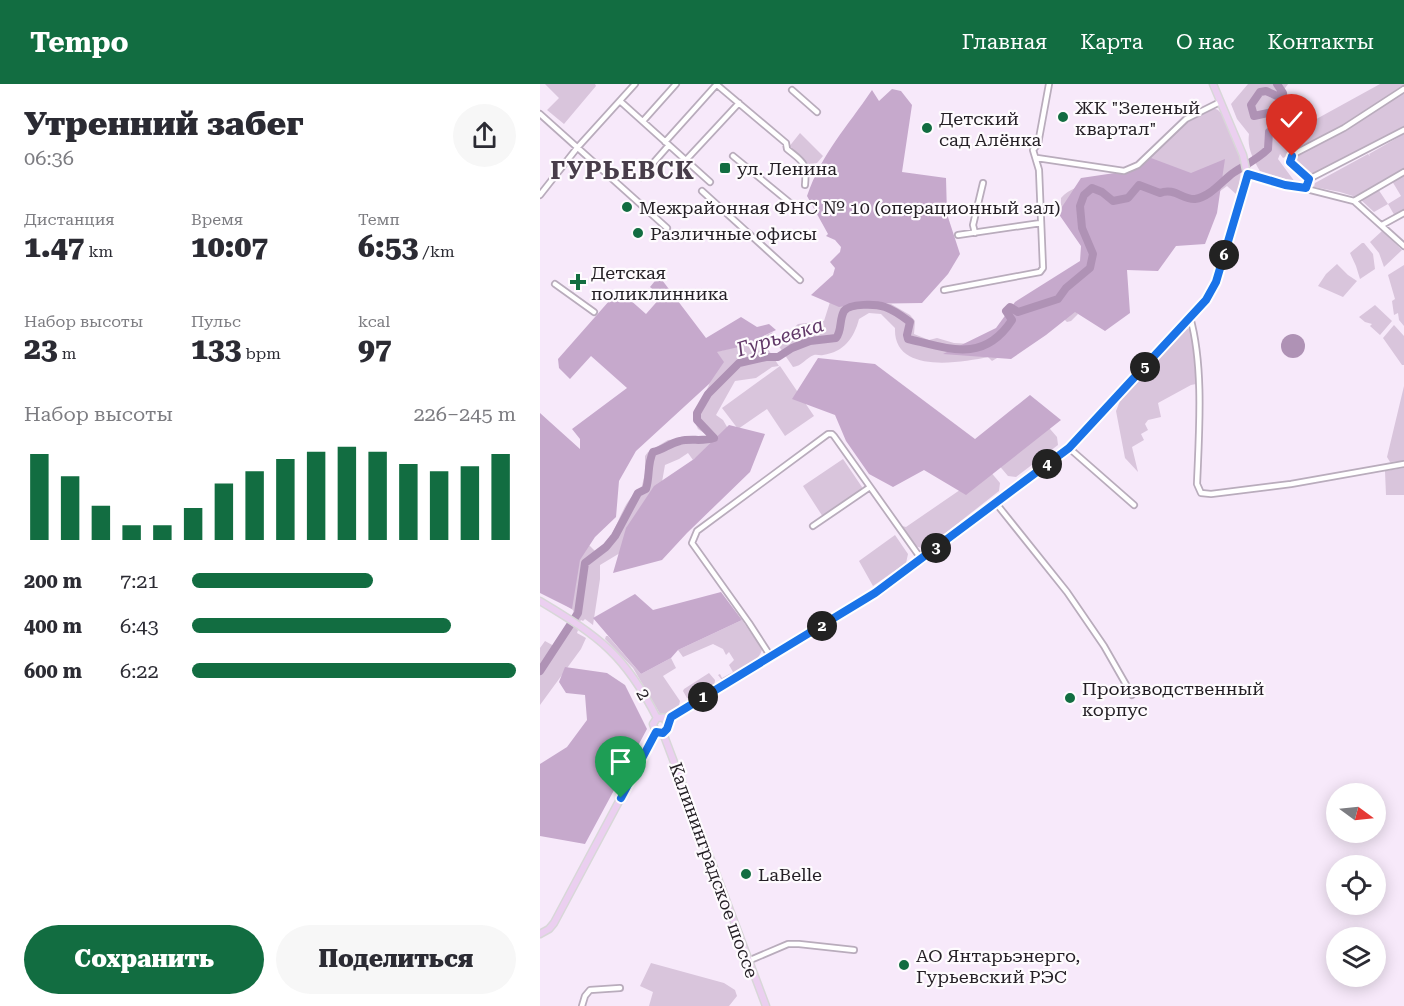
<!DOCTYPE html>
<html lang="ru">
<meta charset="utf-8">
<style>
:root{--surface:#fff;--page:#f7f7f7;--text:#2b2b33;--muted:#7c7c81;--accent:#126d41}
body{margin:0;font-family:"Roboto Serif",serif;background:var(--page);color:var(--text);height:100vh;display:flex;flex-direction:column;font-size:22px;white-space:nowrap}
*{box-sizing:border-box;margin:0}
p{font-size:20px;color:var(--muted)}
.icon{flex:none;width:33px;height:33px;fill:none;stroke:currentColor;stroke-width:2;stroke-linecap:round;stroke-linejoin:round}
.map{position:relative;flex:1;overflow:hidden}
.details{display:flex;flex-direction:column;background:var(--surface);width:540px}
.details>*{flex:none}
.needle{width:39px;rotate:105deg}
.tools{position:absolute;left:786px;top:699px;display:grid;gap:12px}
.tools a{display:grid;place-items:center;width:60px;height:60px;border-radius:50%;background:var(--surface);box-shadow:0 3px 15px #0003;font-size:30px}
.pin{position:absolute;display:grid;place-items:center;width:51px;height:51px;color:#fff;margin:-62px -26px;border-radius:50% 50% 50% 0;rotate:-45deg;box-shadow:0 0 6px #0007}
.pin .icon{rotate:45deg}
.km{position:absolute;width:30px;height:30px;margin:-15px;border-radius:50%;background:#222;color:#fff;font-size:16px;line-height:30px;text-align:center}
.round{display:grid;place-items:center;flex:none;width:63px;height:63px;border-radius:32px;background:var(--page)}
.summary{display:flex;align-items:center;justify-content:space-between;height:102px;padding:0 24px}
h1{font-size:33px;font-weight:800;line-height:45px}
.figures{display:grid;grid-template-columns:repeat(3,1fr);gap:9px;height:102px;padding:6px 24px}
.figures div{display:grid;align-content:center}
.figures b{font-size:30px;font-weight:800}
.figures small{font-size:16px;font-weight:400}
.figures p{font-size:16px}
.chart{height:168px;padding:12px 24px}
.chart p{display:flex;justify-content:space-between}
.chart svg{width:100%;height:108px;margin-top:6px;stroke:var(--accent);stroke-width:6}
.primary-button{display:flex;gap:12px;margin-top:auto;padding:12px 24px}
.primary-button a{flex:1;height:69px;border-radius:36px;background:var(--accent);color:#fff;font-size:24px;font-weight:800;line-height:69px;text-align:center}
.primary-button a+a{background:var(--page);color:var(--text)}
ul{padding:0 24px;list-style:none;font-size:20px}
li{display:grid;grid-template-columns:96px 72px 1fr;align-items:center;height:45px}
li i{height:15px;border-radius:8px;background:var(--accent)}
header{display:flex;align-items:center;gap:36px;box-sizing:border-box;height:84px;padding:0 30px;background:var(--accent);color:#fff}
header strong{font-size:28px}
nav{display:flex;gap:33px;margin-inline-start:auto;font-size:21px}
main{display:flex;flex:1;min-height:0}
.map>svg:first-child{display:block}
.green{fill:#d9c5dc}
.forest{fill:#c6a9cc}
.water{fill:#af92b5}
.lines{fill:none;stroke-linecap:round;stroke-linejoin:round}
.river{stroke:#af92b5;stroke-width:8}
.minor-casing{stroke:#b9acbc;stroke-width:8}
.major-casing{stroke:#d8d7d8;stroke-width:9}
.minor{stroke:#fff;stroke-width:4.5}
.major{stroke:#ebcff0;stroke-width:6}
.route-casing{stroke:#fff;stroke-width:12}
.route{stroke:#1a73e8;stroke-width:8}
.poi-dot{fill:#126d41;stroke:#fefbfe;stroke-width:2}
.labels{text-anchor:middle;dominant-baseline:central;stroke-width:4.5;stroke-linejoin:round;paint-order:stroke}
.poi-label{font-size:18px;fill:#241f25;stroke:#fefbfe;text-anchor:start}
.street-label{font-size:18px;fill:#241f25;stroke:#fefbfe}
.water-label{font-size:20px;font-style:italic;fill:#613968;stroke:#fefbfe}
.district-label{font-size:24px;font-weight:bold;letter-spacing:1.5px;fill:#483d4a;stroke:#fefbfe}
</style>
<header>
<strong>Tempo</strong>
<nav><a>Главная</a><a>Карта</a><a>О нас</a><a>Контакты</a></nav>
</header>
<main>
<section class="details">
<div class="summary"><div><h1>Утренний забег</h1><p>06:36</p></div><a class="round"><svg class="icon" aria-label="share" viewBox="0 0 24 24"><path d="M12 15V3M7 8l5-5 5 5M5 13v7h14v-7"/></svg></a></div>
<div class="figures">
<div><p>Дистанция</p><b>1.47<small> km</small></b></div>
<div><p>Время</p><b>10:07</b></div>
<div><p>Темп</p><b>6:53<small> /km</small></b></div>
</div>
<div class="figures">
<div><p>Набор высоты</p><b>23<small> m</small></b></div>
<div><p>Пульс</p><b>133<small> bpm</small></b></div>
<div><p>kcal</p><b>97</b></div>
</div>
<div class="chart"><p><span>Набор высоты</span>226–245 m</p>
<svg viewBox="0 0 160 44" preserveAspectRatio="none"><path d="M5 44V9M15 44V18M25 44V30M35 44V38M45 44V38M55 44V31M65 44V21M75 44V16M85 44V11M95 44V8M105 44V6M115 44V8M125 44V13M135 44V16M145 44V14M155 44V9"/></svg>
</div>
<ul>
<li><b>200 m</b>7:21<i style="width:56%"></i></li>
<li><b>400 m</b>6:43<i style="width:80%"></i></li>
<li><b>600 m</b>6:22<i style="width:100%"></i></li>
</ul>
<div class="primary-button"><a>Сохранить</a><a>Поделиться</a></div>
</section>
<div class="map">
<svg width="864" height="922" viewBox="0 0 864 922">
<rect width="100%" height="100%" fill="#f7e9fa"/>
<path class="green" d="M5 0H55L56 2 24 40 7 26 19 14Z
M708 0H748L741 10C763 15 764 26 760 44L840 0H864V3L794 47 756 67 750 57 747 58 753 69 743 74 740 70 738 75 755 98 720 87C713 75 707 64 709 50L697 35 691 20Z
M864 7V46L771 96 755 78V74L757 72Z
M673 24 678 26 682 30 702 79 698 108 696 110 687 102 664 119 557 165 536 227 538 230 531 237 527 238 524 235 452 277 448 273C419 279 353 290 355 244L341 230 329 229 319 235C314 254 304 268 283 271 280 272 277 270 274 271 266 274 262 282 253 283L236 258 244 249 247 250 258 240 284 237 290 218 351 220 370 231 375 237 374 250 389 256 397 254 414 259 432 260 458 246 470 225 505 218 548 174 521 126V114C537 96 572 97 594 94L601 80 648 37 659 29Z
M260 49 283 72 277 79 268 81 248 64Z
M864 50V87L816 113 800 108 774 103 775 99 828 70 830 72 829 70Z
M864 91V129L856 134 848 120 834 128 821 116 838 105 848 120 861 112 852 97Z
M842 147 862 166 844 183 839 169 830 158Z
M822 159H824L833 170 835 185 820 195 816 182 810 169Z
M797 180 808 191 817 197 803 213 778 202 786 190Z
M864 181V242L859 236 858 229 854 231 852 217 855 215 848 191Z
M835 221 852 237 840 251 830 242 832 240 825 238 819 233Z
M854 241 864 252V281H862L843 254Z
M647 244 652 246 656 300 651 301 618 319 621 333 608 336 605 340 608 346 601 350 604 356 592 363 598 388 585 374 576 327 580 317Z
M233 248 224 259 239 282 232 283 216 294 195 297 176 331 183 336 190 348 153 376 148 369 139 375 125 381 122 398 80 469 60 481V495L53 541 45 535 43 537 41 536 36 544 38 546 37 549 46 554 41 565 0 621V564L5 557 14 562 27 542 29 540 32 542 37 534 34 531 33 526 22 519V513L46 458 55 467C80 454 78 417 101 406L105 389V372L108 368 128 356 138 355 166 356 170 353 158 345 153 334 169 301 176 268 203 261Z
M240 282 274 332 245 352 227 325 198 345 182 324Z
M864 302V377L850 378 847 373Z
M504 338 517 353 518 361 476 393 468 392 457 379Z
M303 375 322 403 321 408 283 433 263 402Z
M864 384V411H846L845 387Z
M449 386 460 399 459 407 385 465 375 462 362 442 366 443Z
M355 451 368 470 366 479 333 502 319 477Z
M202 536 222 565C221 576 194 596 182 596L178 591 180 590 182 594 193 588 189 581 194 576 189 568 186 571 183 565 173 560 143 573 138 566Z
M66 552H68L101 590 131 574 136 584 123 592 140 617 138 626 130 631 120 630 93 584 65 555Z
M169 589 175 596 174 604 155 616 147 614 143 607 144 605Z
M111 879 184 899 195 906 197 912 189 922H109L113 908 100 902Z"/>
<path class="forest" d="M352 5 361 7 372 21 362 88 406 94 407 130 420 170 408 190 382 219 317 220 299 223 271 211 293 191 295 184 290 178 300 168 301 163 295 156 286 152 288 150 267 112C282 69 307 43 332 6L339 17Z
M611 74 651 89 685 75 677 129 665 160 636 162 618 187 587 186 590 229 565 247 535 228 506 251 471 275 403 270 456 244 475 218 540 177 541 162 518 129 541 94 595 86Z
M119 192 166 254 201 233 217 243 229 240 236 246 203 262 177 268 184 278 169 300 96 367 79 397 76 433 55 453 40 476 32 525 0 509V329L40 365V355L32 345 87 304 51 272 30 295 19 284 18 275 77 208 80 207 106 230 121 213 110 203Z
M278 274 335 280 435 355 490 311 521 336 426 411 384 386 353 403 329 390 306 357 295 331 252 315Z
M189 341 225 350 210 388 147 449 122 476 73 489 86 444 114 402 154 375Z
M181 508 202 536 138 566 131 574 101 590 53 534 95 510 113 526Z
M25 583 67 589 85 601 107 645 45 760 0 752V680L27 663 47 636 45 611 26 609 19 598Z"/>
<path class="water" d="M741 262a12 12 0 1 1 24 0a12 12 0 1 1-24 0Z"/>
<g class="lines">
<path class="river" d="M0 587 38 529 45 479 66 463 75 452 98 409 106 405C110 393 107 380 113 368 123 366 130 359 140 357 151 354 162 358 174 354L157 336V329L168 310 199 279 226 273H238L252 264 270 257 296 254C302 247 299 236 304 227 310 219 336 220 345 223 354 226 362 232 370 238L367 251 368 255C410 265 444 279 472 236L466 227 470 223 478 228 518 215 526 204 550 184 553 170 542 144 540 122 544 111 552 104 562 108 573 117 588 114 599 101 620 109C634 103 643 116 655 115 670 113 682 97 693 89 705 81 718 75 728 65L729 48H732L735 42 743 38V32L737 27 714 32 711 21 720 8 726 7 737 12 743 9 737 0"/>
<defs>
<path id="minor" d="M176 0 246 59 247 65C264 79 267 78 265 101
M252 6 277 28
M80 17 170 98
M0 30 127 144
M103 37 136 0
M125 58 177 0
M193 72 260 127
M497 74 584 87 598 81 646 35 680 18
M146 76 199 19
M707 90 814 117 864 162
M101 93 129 61
M769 95 750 78 752 71 804 44 864 5
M766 104 769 95 864 46
M162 107 260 196
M0 111 37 64 95 0
M814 117 864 88
M842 141 864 129
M435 149 433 141 443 99
M418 151 501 139
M15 200 54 228
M404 206 500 188 503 184 499 86 493 66 498 60 509 0
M650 233C664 282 659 349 657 400L661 409 671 410 751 400 864 380
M529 364 594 421
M455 418 527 508 564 562 592 611
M273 442 330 403
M231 573 209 539 152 459 157 447 288 350H292L294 352 382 476
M208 877 248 860H259L314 866
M42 922 45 912 50 906 80 904"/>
<path id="major" d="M0 517C60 553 85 571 117 634
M117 634 131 633 335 509 529 364 666 216 676 198 707 90 703 71 673 0
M116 648 113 640 117 634
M123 649 226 922
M123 649 128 641 124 634
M0 850 9 845 14 839 116 648"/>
</defs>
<use href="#minor" class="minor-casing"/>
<use href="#major" class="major-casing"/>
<use href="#minor" class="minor"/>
<use href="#major" class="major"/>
</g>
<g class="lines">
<defs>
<path id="route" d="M81 714 116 648 123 649 127 645 131 633 335 509 529 364 666 216 676 198 708 90 745 101 766 104 769 95 750 78 752 72"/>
</defs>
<use href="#route" class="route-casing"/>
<use href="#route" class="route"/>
</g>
<g class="poi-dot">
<circle cx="523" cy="33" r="6"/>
<circle cx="387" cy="44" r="6"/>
<rect x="179" y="78" width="12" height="12" rx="3"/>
<circle cx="87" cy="123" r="6"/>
<circle cx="98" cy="149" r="6"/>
<path d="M35 189h6v6h6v6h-6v6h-6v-6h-6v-6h6z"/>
<circle cx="530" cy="614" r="6"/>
<circle cx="206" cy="790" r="6"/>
<circle cx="364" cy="881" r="6"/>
</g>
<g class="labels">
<g class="poi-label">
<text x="535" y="23">ЖК "Зеленый<tspan x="535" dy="21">квартал"</tspan></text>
<text x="399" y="34">Детский<tspan x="399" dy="21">сад Алёнка</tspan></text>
<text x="197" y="84">ул. Ленина</text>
<text x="99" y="123">Межрайонная ФНС № 10 (операционный зал)</text>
<text x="110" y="149">Различные офисы</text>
<text x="51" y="188">Детская<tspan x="51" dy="21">поликлинника</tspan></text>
<text x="542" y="604">Производственный<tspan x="542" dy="21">корпус</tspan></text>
<text x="218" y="790">LaBelle</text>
<text x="376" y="871">АО Янтарьэнерго,<tspan x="376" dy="21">Гурьевский РЭС</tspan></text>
</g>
<g class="street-label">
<text transform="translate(104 610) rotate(61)">2</text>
<text transform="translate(174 786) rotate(70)">Калининградское шоссе</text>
</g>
<g class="water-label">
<text transform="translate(240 253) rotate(-17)">Гурьевка</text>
</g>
<g class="district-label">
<text x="83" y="87">ГУРЬЕВСК</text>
</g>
</g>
</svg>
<div class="tools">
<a><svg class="needle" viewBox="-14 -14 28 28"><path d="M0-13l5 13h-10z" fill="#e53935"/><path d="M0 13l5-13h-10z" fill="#7c7c81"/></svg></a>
<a><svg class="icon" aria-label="locate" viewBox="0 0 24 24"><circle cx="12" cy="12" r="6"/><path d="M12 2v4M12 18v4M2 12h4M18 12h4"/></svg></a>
<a><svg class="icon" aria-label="layers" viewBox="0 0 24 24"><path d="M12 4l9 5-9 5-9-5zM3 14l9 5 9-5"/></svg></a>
</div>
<div class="pin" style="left:81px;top:714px;background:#1e9e55"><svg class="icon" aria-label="arrive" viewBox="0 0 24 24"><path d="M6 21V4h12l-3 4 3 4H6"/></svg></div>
<div class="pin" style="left:752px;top:72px;background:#d93025"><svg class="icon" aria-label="check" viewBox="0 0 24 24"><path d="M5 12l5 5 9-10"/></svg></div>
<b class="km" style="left:163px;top:613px">1</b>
<b class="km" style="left:282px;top:542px">2</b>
<b class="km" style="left:396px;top:464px">3</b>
<b class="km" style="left:507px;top:380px">4</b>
<b class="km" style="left:605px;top:283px">5</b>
<b class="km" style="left:684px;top:171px">6</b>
</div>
</main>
